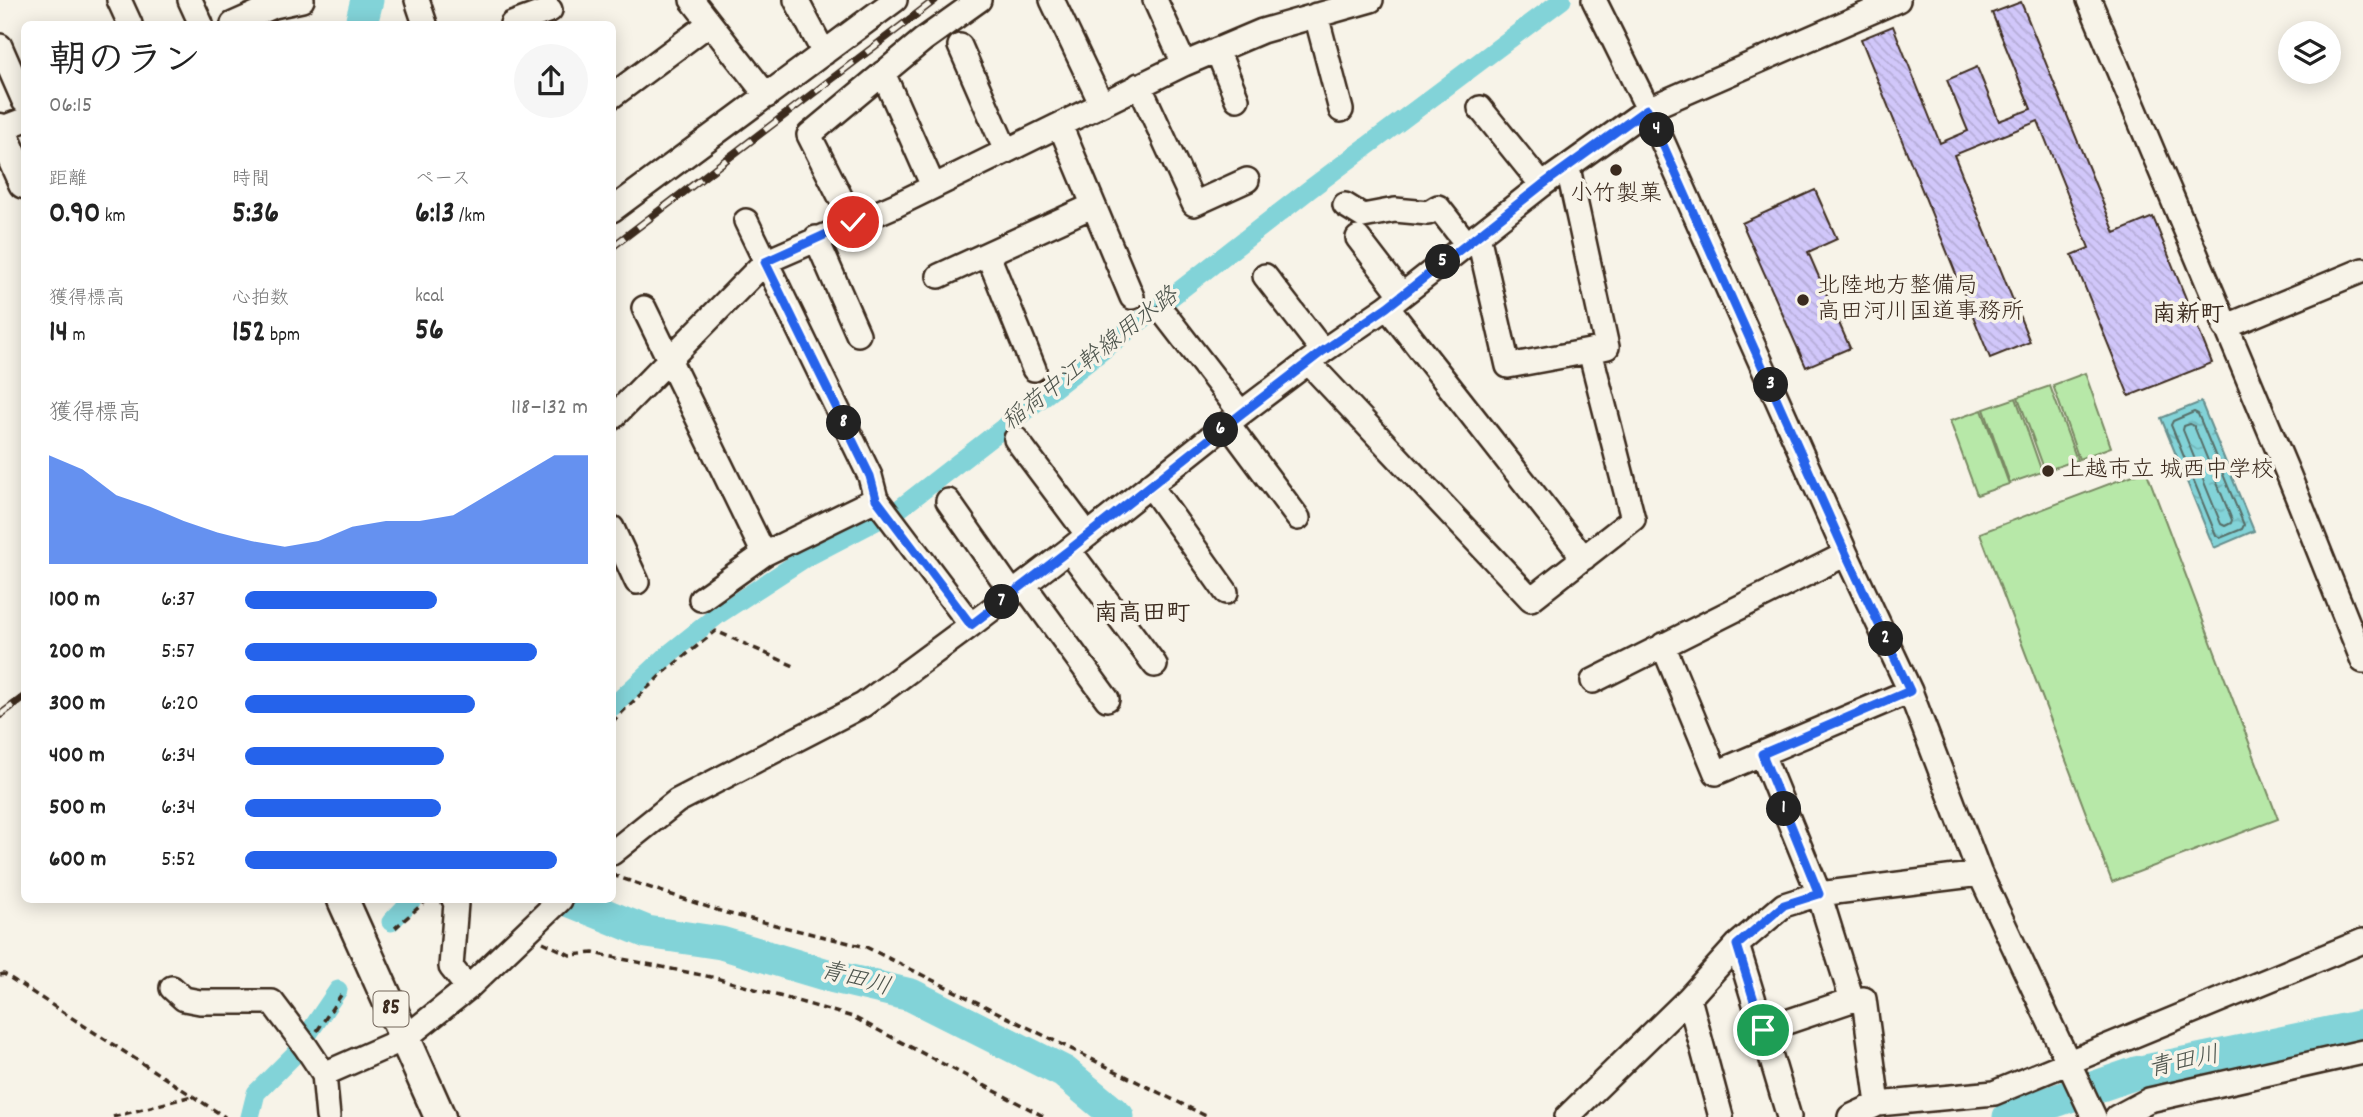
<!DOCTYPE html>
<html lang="ja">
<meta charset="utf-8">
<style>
:root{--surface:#fff;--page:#f6f6f6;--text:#222;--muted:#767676;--accent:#2563eb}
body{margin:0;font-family:Dekko,"Klee One",sans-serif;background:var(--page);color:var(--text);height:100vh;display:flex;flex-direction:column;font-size:26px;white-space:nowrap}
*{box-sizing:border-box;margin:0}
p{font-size:23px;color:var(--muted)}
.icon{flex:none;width:38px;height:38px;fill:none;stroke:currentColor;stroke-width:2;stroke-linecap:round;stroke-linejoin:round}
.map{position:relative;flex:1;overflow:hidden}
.details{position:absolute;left:21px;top:21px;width:595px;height:882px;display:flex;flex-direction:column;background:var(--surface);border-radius:10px;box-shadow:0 4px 18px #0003}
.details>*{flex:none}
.controls{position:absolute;left:2278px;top:21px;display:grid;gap:14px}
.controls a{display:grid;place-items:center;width:63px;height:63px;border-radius:50%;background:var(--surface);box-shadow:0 4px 18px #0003;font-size:35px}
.pin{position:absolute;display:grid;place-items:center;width:60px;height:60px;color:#fff;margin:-30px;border:4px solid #fff;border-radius:50%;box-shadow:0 2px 7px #0007}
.km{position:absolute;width:35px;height:35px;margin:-18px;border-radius:50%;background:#222;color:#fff;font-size:19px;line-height:35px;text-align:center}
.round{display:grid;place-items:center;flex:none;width:74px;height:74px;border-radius:37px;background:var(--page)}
.overview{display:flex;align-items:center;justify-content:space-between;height:119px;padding:0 28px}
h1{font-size:38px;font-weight:800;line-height:52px}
.stats{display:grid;grid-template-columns:repeat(3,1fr);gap:10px;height:119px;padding:7px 28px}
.stats div{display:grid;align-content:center}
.stats b{font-size:30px;font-weight:800}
.stats small{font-size:19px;font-weight:400}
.stats p{font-size:19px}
.chart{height:196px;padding:14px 28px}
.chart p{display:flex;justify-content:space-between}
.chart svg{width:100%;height:126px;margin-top:7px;fill:var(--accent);opacity:.7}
ul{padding:0 28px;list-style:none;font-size:23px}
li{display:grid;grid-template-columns:112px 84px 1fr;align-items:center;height:52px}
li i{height:18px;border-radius:9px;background:var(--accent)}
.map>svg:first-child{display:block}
.pitch{fill:#b7e8a8;stroke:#798963;stroke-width:2}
.water{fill:url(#water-ripples);stroke:#668f8e;stroke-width:2}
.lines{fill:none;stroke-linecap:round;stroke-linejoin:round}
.shore{stroke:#576e68;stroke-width:2}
.canal{stroke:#82d3d8;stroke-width:19}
.river{stroke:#82d3d8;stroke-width:33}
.building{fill:url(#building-back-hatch);stroke:#3b2a1e;stroke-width:2}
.minor-casing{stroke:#3b2a1e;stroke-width:28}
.major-casing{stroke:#3b2a1e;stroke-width:35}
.path{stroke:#3b2a1e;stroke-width:3.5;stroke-dasharray:7 5;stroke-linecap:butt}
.minor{stroke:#f7f3e8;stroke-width:23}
.major{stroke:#f7f3e8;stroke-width:30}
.rail-casing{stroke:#3b2a1e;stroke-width:8}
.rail{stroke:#f7f3e8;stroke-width:5;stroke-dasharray:16;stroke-linecap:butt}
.route-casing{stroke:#fff;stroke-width:14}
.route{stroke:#2563eb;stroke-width:9}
.poi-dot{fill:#3b2a1e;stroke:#f7f3e8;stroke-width:2.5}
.labels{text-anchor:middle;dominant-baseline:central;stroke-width:7;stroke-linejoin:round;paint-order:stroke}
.shield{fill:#f7f3e8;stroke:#73665b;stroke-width:2}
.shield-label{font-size:21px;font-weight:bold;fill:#3b2a1e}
.poi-label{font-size:23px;fill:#3b2a1e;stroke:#f7f3e8;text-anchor:start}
.neighbourhood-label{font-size:24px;font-weight:bold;fill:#3b2a1e;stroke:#f7f3e8}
.water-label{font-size:24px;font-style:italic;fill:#4d544c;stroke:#f7f3e8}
</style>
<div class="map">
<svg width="2363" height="1117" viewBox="0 0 2363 1117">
<defs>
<pattern id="water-ripples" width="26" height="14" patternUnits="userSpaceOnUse" patternTransform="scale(1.75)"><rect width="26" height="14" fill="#82d3d8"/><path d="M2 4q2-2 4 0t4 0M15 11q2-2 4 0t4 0" fill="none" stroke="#71b5b9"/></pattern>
<pattern id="building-back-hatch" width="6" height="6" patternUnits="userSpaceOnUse" patternTransform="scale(1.75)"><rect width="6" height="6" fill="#d1c7fa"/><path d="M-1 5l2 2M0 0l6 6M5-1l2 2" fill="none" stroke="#b4abd6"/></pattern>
</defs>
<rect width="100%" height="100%" fill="#f7f3e8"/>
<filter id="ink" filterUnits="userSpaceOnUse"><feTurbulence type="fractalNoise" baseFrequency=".0143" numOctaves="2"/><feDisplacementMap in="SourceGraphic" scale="14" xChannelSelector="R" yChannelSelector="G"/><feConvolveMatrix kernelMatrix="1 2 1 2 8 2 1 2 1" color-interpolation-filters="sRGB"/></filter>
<g filter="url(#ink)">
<path class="pitch" d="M2085 373 2111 447 2079 459 2053 385Z
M2050 386 2077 460 2045 471 2018 397Z
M2016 398 2042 472 2010 483 1984 409Z
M1982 410 2009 484 1977 495 1950 421Z
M2146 470 2278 819 2112 882 1980 533Z"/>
<path class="water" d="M2201 402 2254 531 2214 548 2161 418Z"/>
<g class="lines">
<path class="shore" d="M2194 412 2198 414 2244 525 2242 529 2220 538 2216 535 2171 425 2173 421Z
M2190 424 2194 426 2232 520 2231 523 2225 526 2221 524 2183 430 2184 426Z"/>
<path class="canal" d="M612 707 670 653 719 614 805 558 899 509 1310 189 1562 0
M391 922 412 900
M250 1117 256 1093 294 1055 338 990"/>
<path class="river" d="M361 24 367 0
M568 900 647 932 721 943 834 977 911 995 1064 1072 1118 1117
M2009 1117 2136 1073 2363 1026"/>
</g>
<path class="building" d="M2021 2 2115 233 2153 217 2212 363 2129 396 2072 255 2089 248 2038 121 1954 155 2030 342 1990 358 1861 39 1893 26 1940 143 1968 131 1947 80 1977 67 1999 121 2031 109 1992 13Z
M1815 190 1837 239 1808 252 1850 348 1806 367 1742 223Z"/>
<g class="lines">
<defs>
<path id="minor" d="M119 0 130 24
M190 0 201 24
M417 0 425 24
M692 0 767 96
M796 0 824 53
M1052 0 1101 103
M1155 0 1184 64
M1594 0 1648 109 1846 554 1910 691 1980 874 2094 1117
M2089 0 2289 476 2363 661
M1316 15 1341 110
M233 24 274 6 302 0
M512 24 550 10
M0 46 24 101
M960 46 1006 151
M1217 50 1237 99
M883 73 933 186
M1139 85 1194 204 1247 180
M612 96 710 23
M1480 108 1542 185
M1060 125 1132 297
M0 129 24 120
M1568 168 1607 347 1590 351
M1345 205 1363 216 1395 210 1428 213 1438 207 1467 244
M612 210 895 0
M853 222 809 135 923 40 979 0
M816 238 858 334
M1358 238 1401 294
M988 255 1034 369
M939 276 1092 206
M1265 276 1323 351
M1387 307 1584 558
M644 308 764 554 876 499 870 476 746 221
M1166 316 1241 413
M2225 327 2363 270
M1309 363 1531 599 1633 519 1590 351 1508 366 1478 235
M612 418 765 262 896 205 1184 64 1262 31 1371 0
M1228 424 1298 518
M1016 439 1088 535
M1150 485 1226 592
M876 499 971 625 1069 550 1241 413 1323 351 1387 307 1542 185 1648 109 1898 0
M948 501 1013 594
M612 528 637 582
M1069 550 1155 665
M1024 585 1107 699
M701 599 764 554
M1663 645 1716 773 1910 691
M1593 681 1846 554
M612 853 677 801 863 705 971 625
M454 900 456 903 451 967 468 988
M1737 945 1763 1030 1852 1000 1819 894 1762 754
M172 988 184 999 200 1002H272L306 1047 324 1074 328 1117
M1689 998 1721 1117
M1763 1030 1789 1117
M324 1074 404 1039 468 988 560 900
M1878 1104 1994 1093 2363 941
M1567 1117 1689 998 1737 945 1784 905 1819 894 1980 874
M1850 1117 1878 1104 1864 999 1852 1000
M2117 1117 2149 1100 2363 1052"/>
<path id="major" d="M0 129 24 183
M343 900 440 1117"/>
</defs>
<use href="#minor" class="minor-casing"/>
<use href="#major" class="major-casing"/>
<path class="path" d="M612 722 662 674 716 631 794 666
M612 875 726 913 866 947 1208 1117
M395 928 427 900
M543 942 570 955 593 953 716 978 853 1017 1045 1117
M0 975 4 974 225 1117
M317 1031 341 995
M113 1117 192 1096"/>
<use href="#minor" class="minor"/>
<use href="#major" class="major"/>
<defs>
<path id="rail" d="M612 247 935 0
M0 715 24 697"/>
</defs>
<use href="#rail" class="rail-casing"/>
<use href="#rail" class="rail"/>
</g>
</g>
<g class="lines" filter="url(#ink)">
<defs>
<path id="route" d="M853 222 765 262 870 476 876 499 971 625 1069 550 1241 414 1323 351 1387 307 1542 185 1647 109 1846 554 1910 691 1762 754 1819 894 1784 905 1737 945 1763 1030"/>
</defs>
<use href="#route" class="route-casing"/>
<use href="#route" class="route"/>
</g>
<g class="poi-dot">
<circle cx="1616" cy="170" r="7"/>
<circle cx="1803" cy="300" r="7"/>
<circle cx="2048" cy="471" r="7"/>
</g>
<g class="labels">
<rect class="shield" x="373.5" y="991.5" width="35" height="35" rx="5"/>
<g class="shield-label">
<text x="391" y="1009">85</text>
</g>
<g class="poi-label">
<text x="1616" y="195" text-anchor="middle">小竹製菓</text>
<text x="1817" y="287">北陸地方整備局<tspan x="1817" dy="26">高田河川国道事務所</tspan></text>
<text x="2062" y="471">上越市立 城西中学校</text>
</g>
<g class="neighbourhood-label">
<text x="2188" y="316">南新町</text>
<text x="1142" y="615">南高田町</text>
</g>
<g class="water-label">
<text transform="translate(1091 360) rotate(-38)">稲荷中江幹線用水路</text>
<text transform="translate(855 980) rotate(15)">青田川</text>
<text transform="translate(2184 1063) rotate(-12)">青田川</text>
</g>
</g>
</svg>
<div class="controls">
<a><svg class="icon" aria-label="layers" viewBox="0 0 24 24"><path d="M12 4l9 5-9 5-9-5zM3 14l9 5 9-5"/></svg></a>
</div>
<div class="pin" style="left:1763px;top:1030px;background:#1e9e55"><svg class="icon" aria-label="arrive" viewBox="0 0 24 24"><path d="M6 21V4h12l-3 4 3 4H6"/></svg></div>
<div class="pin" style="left:853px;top:222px;background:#d93025"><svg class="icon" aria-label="check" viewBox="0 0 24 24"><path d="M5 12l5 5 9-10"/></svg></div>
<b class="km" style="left:1784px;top:809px">1</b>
<b class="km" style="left:1886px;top:639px">2</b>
<b class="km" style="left:1771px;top:385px">3</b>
<b class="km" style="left:1657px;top:130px">4</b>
<b class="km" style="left:1443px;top:262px">5</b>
<b class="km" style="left:1221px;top:430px">6</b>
<b class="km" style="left:1002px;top:602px">7</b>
<b class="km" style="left:844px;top:423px">8</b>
<section class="details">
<div class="overview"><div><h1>朝のラン</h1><p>06:15</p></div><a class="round"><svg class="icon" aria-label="share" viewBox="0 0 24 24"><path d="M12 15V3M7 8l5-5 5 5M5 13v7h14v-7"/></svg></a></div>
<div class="stats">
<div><p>距離</p><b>0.90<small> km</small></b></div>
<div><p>時間</p><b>5:36</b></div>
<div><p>ペース</p><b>6:13<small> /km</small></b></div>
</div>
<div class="stats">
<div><p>獲得標高</p><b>14<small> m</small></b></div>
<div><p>心拍数</p><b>152<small> bpm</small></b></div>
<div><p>kcal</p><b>56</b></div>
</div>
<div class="chart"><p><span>獲得標高</span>118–132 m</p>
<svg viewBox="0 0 160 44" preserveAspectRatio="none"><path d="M0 44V6L10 11L20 20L30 24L40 29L50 33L60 36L70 38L80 36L90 31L100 29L110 29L120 27L130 20L140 13L150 6L160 6V44z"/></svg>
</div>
<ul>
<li><b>100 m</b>6:37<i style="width:56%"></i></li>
<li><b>200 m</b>5:57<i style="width:85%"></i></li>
<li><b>300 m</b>6:20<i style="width:67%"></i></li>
<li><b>400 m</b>6:34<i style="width:58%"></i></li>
<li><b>500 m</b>6:34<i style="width:57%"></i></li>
<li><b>600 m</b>5:52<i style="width:91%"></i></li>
</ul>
</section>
</div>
